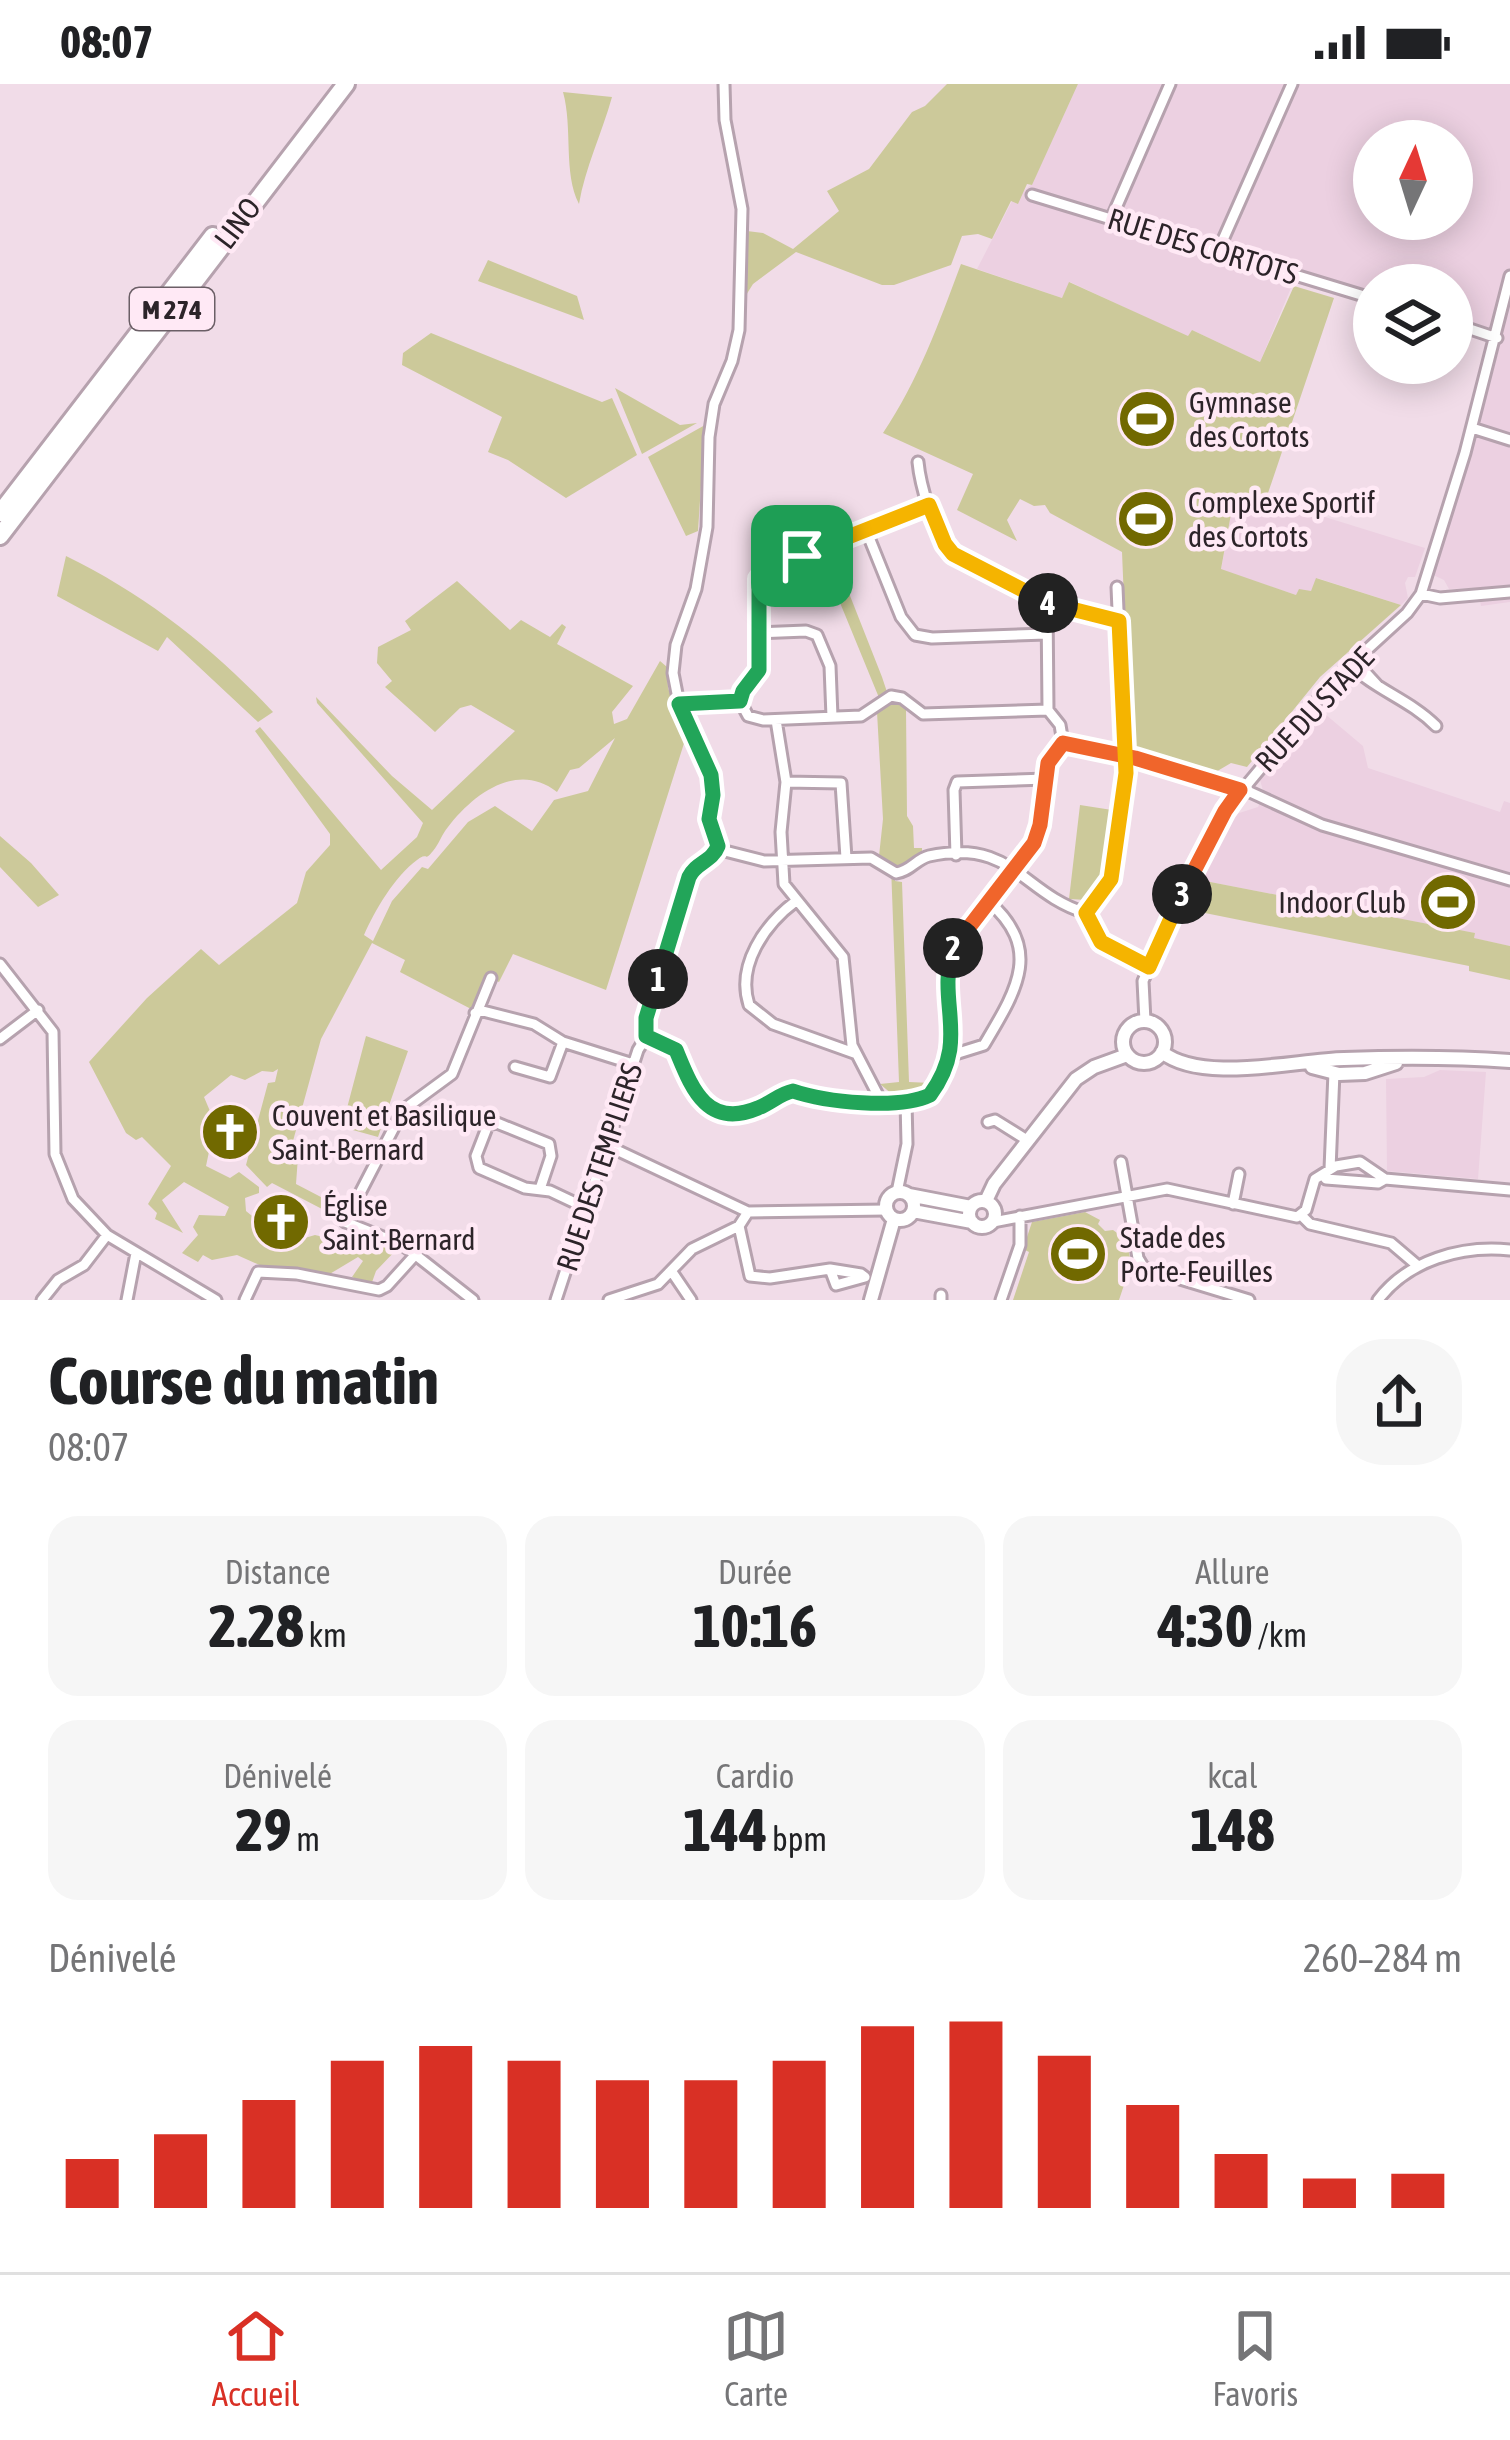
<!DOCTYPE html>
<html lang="fr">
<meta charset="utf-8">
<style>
:root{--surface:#fff;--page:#f6f6f6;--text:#202124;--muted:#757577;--line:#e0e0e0;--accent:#d93025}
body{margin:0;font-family:"Asap Condensed",sans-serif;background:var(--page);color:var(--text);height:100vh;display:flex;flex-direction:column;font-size:45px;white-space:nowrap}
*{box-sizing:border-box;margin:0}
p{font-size:39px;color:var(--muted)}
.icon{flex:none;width:66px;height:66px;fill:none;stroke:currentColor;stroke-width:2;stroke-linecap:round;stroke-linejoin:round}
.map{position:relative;height:1216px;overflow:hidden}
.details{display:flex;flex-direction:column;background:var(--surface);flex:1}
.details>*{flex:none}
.needle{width:78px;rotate:4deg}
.buttons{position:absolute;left:1353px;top:36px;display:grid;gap:24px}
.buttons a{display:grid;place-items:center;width:120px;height:120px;border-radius:50%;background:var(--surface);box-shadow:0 6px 30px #0003;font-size:60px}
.pin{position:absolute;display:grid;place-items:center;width:102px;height:102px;color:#fff;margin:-51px;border-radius:24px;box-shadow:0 6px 18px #0006}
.km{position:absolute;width:60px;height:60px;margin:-30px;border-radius:50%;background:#222;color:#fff;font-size:33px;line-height:60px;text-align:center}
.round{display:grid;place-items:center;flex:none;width:126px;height:126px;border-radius:48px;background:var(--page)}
.head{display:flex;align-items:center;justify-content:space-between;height:204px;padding:0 48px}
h1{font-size:66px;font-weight:700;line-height:90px}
.figures{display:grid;grid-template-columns:repeat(3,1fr);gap:18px;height:204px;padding:12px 48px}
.figures div{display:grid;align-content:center;border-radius:30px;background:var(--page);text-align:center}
.figures b{font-size:60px;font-weight:700}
.figures small{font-size:33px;font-weight:400}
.figures p{font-size:33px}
.chart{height:336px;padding:24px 48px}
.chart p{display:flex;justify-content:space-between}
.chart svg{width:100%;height:216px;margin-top:12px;stroke:var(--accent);stroke-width:6}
.status{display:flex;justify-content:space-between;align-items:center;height:84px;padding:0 60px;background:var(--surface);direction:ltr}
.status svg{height:33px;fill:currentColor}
.menu{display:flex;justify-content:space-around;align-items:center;height:168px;border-top:3px solid var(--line);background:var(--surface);font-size:33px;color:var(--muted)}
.menu a{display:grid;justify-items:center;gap:6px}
.menu .on{color:var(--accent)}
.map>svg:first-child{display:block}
.built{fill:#ecd0e1;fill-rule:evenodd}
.green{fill:#ccc99a;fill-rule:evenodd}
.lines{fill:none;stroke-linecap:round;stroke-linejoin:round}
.street-casing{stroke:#b6a2ae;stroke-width:15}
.secondary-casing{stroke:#b6a2ae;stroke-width:18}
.highway-casing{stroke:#b6a2ae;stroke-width:22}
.street{stroke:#fff;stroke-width:9}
.secondary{stroke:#fff;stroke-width:12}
.highway{stroke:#fff;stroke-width:16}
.split-1-casing{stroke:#fff;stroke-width:24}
.split-2-casing{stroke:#fff;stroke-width:24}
.split-3-casing{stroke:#fff;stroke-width:24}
.split-4-casing{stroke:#fff;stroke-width:24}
.split-5-casing{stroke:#fff;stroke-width:24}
.split-1{stroke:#22a559;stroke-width:15}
.split-2{stroke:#22a559;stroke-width:15}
.split-3{stroke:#f0652b;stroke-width:15}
.split-4{stroke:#f5b400;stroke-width:15}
.split-5{stroke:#f5b400;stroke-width:15}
.labels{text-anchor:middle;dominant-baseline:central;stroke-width:9;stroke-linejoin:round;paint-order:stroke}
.shield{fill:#ffe9f5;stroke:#6b5f66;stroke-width:3}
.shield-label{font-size:27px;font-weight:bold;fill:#2c2429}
.street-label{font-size:30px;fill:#2c2429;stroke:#ffe9f5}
.poi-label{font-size:30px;fill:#2c2429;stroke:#ffe9f5;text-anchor:start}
</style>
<div class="status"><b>08:07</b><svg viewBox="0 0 49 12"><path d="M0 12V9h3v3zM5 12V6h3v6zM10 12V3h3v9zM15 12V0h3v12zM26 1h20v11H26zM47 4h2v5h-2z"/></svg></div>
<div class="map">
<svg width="1510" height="1216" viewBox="0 0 1510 1216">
<rect width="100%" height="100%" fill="#f1dce8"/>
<path class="built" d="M1078 0H1510V518L1481 522 1478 504 1449 505 1444 496 1431 490 1481 333 1503 250 1452 234V201H1374V210L1298 187 1260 278 1192 246 1188 253 1070 198 1062 214 977 185 1012 117 1032 100ZM1374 57H1452V135H1374Z
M1254 411 1425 464 1415 493H1408L1405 499 1408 514 1401 521 1317 494 1311 507 1296 511 1221 486 1231 430Z
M1319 625 1363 662 1368 684 1500 728 1504 717 1510 719V862L1473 854 1474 849 1200 796 1236 730 1258 723 1264 710 1260 696Z
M1440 986 1486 988 1478 1095 1387 1087 1386 995 1424 993Z"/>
<path class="green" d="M947 0H1078L1032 101 1027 100 1018 120 1011 117 992 155 978 150 962 152 951 181 894 201H882L796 168 753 200 743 216 747 147 763 149 793 165 839 127 827 107 869 85 912 28 925 22Z
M563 8 612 13C602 49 585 84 579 120 563 89 573 44 563 8Z
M488 176 577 212 584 236 478 197Z
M961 180 1062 214 1069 198 1188 252 1192 246 1260 278 1294 202 1334 214 1266 415 1254 411 1231 430 1221 485 1296 511 1299 505 1311 507 1316 494 1401 521 1320 593 1247 683 1231 679 1214 689 1130 662 1122 468 1050 429 1045 421 1034 422 1020 415 1007 436 1017 457 957 426 973 390 883 349C918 297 939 239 961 180Z
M431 249 602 318 612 314 637 371 566 414 508 376 488 368 502 333 402 281 403 269Z
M615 304 680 341 697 339 642 370Z
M705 341 698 447 686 452 648 373Z
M823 452 843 459 832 466 882 593 887 608 881 611 884 619 897 617 906 624 907 732 913 742 914 764H922V767L905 781 894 783 895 797 902 798 909 998 931 999 921 1009 893 1011 880 1000 899 998 891 782 879 772 883 735 877 628 882 621 820 470 813 472 812 468Z
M66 472C146 511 213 564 273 628L258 638 167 553 158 567 57 512Z
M457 497 510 546 521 536 550 553 562 540 566 543 557 560 633 602 612 628 614 640 627 635 660 577 667 583 668 604 686 653 606 906 513 870 499 898 487 893 471 925 400 888 405 876 372 859 321 955 293 1057 299 1059 296 1100 342 1124 339 1131 322 1130V1125L272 1099 267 1103 246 1081 268 999 275 998 278 985 273 988 262 987 245 996 231 991 204 1013 215 1039 206 1082 230 1094 239 1088 259 1103V1109L245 1114 246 1127 280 1155 298 1156 315 1151 357 1161 362 1160 364 1150 391 1159 396 1166 376 1187 371 1201 352 1193 363 1177 358 1173 328 1191 264 1183 237 1171 212 1176 203 1171 198 1178 182 1169 198 1151 193 1143 199 1131 225 1132 229 1123 184 1098 162 1116 183 1149 155 1135 157 1129 148 1120 171 1082 142 1053 136 1056 126 1049 89 978 147 914 201 865 219 881 297 819 306 788 330 761V750L255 647 260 643 381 786 417 753 423 739 317 619 316 613 392 692 432 726 515 647 471 621 460 624 435 648 385 603 392 597 377 579 378 563 411 546 405 537ZM615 654 588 707 554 716 532 747 495 722 468 738 428 785 422 783 392 817 373 857 364 851C375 826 395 792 417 776 429 767 423 779 433 767 439 760 442 750 448 743 474 709 518 677 557 708L570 686 579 684Z
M1080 721 1112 726 1104 793 1087 816 1069 815Z
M0 752 31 779 59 811 38 823 0 783Z
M1200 796 1475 849 1474 854 1510 862V896L1469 887V882L1185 825Z
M366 952 408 967 378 1053 342 1043Z
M1085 1128 1100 1136 1098 1140 1105 1147 1113 1146 1127 1156 1131 1180 1119 1216H1013L1029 1168 1023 1165 1032 1138Z"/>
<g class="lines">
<defs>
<path id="street" d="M1032 111 1374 215
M1112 133 1170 0
M1218 167 1292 0
M1452 239 1497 254
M1472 344 1510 356
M918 378C920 400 934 449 948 466 970 491 1085 534 1119 537
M866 446 901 533 915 551 932 554 1046 550
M1421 510 1440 514 1510 508
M758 549 806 547 817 551 830 582 832 633
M1355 577 1378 602
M1350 581C1376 606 1410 616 1436 642
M740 617 748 632 763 636 861 632 891 612 902 614 923 630 1048 626
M740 617 759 586 756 506 765 487 804 470 821 448 851 452 929 421
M679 620 740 617
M776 636 786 698 781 748 784 800 843 873 852 961 881 1017
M1063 659 1143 676 1250 708 1322 741 1510 796
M786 698 841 699 846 774
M717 765V752L709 735 711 691 680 625 673 589 676 561 696 505 707 443 709 353 714 320 732 277 739 246 742 125 725 36 724 0
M717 765 764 777 871 774 896 789C911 787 916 775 929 772 1013 754 1021 809 1086 829
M956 771 954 706 957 698 1046 695
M796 817C765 840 736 881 749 921L773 940 854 969
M1086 829 1111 795 1125 689 1117 503
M1086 829 1098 856 1149 883
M0 880 53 948 55 1070 73 1115 107 1151 216 1216
M475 929 483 927 534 940 563 958 633 980
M1145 937 1143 897 1180 814 1225 727 1336 594 1407 529 1421 510 1465 369 1510 192
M646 953 676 966C691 1000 704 1044 755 1026 768 1021 777 1012 789 1007L830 1019 915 1016 930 1011 952 971 948 893 952 868 963 847 1033 759 1040 741 1048 679 1063 659 1060 641 1048 626 1047 519
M646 953V934L689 793 717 765
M0 955 38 926
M952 971 984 961C1016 907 1044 865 988 817
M515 983 550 993 563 958
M988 1038 995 1036 1027 1056
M608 1062 748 1128 886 1126
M1121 1078 1138 1174 1144 1184 1249 1216
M1330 1085 1334 988
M1323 1091 1326 1095 1378 1099 1385 1095 1510 1106
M540 1105 551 1072 549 1060 497 1039 488 1041 476 1072 479 1084 525 1104 550 1107 586 1124
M897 1108 907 1060 906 1017
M1233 1120 1239 1090
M1301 1131 1310 1140 1391 1159 1418 1182
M993 1138 1167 1105 1297 1133 1306 1126 1315 1095 1336 1082 1360 1078 1385 1095
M739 1142 750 1192 770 1194 830 1185
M830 1185 861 1190 865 1193 836 1201Z
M672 1188 691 1216
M941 1211V1216
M42 1216 58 1196 84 1181 107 1151
M127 1216 136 1169
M245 1216 258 1188 297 1190 379 1206 387 1202 416 1170
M473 1216 403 1161 345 1138 403 1026 452 990 491 894
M556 1216 638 966 646 953
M609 1216 658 1200 692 1165 739 1142 748 1128
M1001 1216 1020 1161V1132
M1378 1216C1408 1176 1462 1161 1510 1166"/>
<path id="secondary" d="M1123 958a21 21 0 1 1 42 0a21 21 0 1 1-42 0Z
M1162 968C1202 1000 1296 976 1344 975 1398 973 1455 973 1510 977
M1312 983 1339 990 1365 989 1396 979
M886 1122a14 14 0 1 1 28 0a14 14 0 1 1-28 0Z
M909 1111 971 1123
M969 1130a13 13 0 1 1 26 0a13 13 0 1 1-26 0Z
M986 1117 994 1100 1076 995 1094 983 1127 971
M913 1127 972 1138
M871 1216 894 1135"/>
<path id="highway" d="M0 429 213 152
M0 452 346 0"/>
</defs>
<use href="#street" class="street-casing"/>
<use href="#secondary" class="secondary-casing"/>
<use href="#highway" class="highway-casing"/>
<use href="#street" class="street"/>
<use href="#secondary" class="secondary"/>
<use href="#highway" class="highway"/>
</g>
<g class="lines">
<defs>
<path id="split-1" d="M658 895 689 793C696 778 712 778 718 762L709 735 713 711 711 691 679 620 740 617 743 607 759 586V495L769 484 802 472"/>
<path id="split-2" d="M658 895 646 934V952L676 966C691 1002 706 1046 758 1024 771 1019 779 1010 793 1007 825 1018 899 1026 930 1011 971 955 936 921 953 864"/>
<path id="split-3" d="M953 864 1034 759 1040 741 1048 679 1063 659 1135 674 1240 706 1225 727 1182 810"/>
<path id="split-4" d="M1048 519 1119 537 1126 689 1111 795 1086 829 1101 858 1149 883 1182 810"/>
<path id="split-5" d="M802 472 821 448 848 453 929 421 945 460 953 470 1048 519"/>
</defs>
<use href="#split-1" class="split-1-casing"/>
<use href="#split-2" class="split-2-casing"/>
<use href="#split-3" class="split-3-casing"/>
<use href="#split-4" class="split-4-casing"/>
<use href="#split-5" class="split-5-casing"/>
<use href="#split-1" class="split-1"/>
<use href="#split-2" class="split-2"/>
<use href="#split-3" class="split-3"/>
<use href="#split-4" class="split-4"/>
<use href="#split-5" class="split-5"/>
</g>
<defs>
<symbol id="stadium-disc" viewBox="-11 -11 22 22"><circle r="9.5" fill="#716900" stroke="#ffe9f5"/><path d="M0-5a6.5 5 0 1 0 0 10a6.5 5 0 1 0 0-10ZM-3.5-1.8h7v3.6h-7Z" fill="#fff"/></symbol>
<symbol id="church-disc" viewBox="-11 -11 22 22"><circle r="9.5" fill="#716900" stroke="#ffe9f5"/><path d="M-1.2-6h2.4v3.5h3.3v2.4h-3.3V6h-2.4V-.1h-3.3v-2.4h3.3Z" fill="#fff"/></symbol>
</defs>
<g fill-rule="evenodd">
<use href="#stadium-disc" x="1114" y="302" width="66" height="66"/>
<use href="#stadium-disc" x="1113" y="402" width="66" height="66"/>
<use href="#stadium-disc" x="1415" y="785" width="66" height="66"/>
<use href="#church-disc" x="197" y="1015" width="66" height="66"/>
<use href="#church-disc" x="248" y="1105" width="66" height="66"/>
<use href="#stadium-disc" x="1045" y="1137" width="66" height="66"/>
</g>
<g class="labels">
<rect class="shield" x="130" y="204" width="84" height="42" rx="9"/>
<g class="shield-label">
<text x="172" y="225">M 274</text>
</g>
<g class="street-label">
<text transform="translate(237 139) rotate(-53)">LINO</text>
<text transform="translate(1203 162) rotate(17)">RUE DES CORTOTS</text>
<text transform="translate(1314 625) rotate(-47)">RUE DU STADE</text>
<text transform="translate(599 1083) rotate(-72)">RUE DES TEMPLIERS</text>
</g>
<g class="poi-label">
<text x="1189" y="318">Gymnase<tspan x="1189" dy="34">des Cortots</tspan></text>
<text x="1188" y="418">Complexe Sportif<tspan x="1188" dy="34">des Cortots</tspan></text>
<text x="1406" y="818" text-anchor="end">Indoor Club</text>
<text x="272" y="1031">Couvent et Basilique<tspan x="272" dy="34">Saint-Bernard</tspan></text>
<text x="323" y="1121">Église<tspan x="323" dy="34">Saint-Bernard</tspan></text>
<text x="1120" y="1153">Stade des<tspan x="1120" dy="34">Porte-Feuilles</tspan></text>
</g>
</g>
</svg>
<div class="buttons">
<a><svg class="needle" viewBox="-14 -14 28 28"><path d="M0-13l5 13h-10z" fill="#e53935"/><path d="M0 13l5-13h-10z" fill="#757577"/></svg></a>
<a><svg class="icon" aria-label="layers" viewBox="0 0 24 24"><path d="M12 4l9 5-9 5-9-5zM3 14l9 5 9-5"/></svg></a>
</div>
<div class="pin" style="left:802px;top:472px;background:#1e9e55"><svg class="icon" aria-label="arrive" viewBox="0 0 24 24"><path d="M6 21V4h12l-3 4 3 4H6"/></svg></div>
<b class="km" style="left:658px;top:895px">1</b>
<b class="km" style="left:953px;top:864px">2</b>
<b class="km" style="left:1182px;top:810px">3</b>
<b class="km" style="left:1048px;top:519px">4</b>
</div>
<section class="details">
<div class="head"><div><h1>Course du matin</h1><p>08:07</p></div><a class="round"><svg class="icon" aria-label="share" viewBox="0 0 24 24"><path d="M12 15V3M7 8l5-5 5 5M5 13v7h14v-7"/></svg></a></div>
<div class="figures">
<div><p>Distance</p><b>2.28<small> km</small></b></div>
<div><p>Durée</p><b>10:16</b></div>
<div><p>Allure</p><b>4:30<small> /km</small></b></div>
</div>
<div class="figures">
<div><p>Dénivelé</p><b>29<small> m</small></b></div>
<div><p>Cardio</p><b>144<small> bpm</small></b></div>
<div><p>kcal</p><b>148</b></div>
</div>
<div class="chart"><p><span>Dénivelé</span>260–284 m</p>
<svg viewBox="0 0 160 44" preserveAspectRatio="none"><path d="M5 44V34M15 44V29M25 44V22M35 44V14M45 44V11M55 44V14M65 44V18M75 44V18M85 44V14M95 44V7M105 44V6M115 44V13M125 44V23M135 44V33M145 44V38M155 44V37"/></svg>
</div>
</section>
<nav class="menu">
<a class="on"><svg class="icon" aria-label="home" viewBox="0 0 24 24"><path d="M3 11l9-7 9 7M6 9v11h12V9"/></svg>Accueil</a>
<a><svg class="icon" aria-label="map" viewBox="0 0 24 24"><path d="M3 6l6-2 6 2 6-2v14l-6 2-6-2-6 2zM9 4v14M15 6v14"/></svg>Carte</a>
<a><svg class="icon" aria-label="saved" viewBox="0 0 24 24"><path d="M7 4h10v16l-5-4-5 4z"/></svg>Favoris</a>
</nav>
